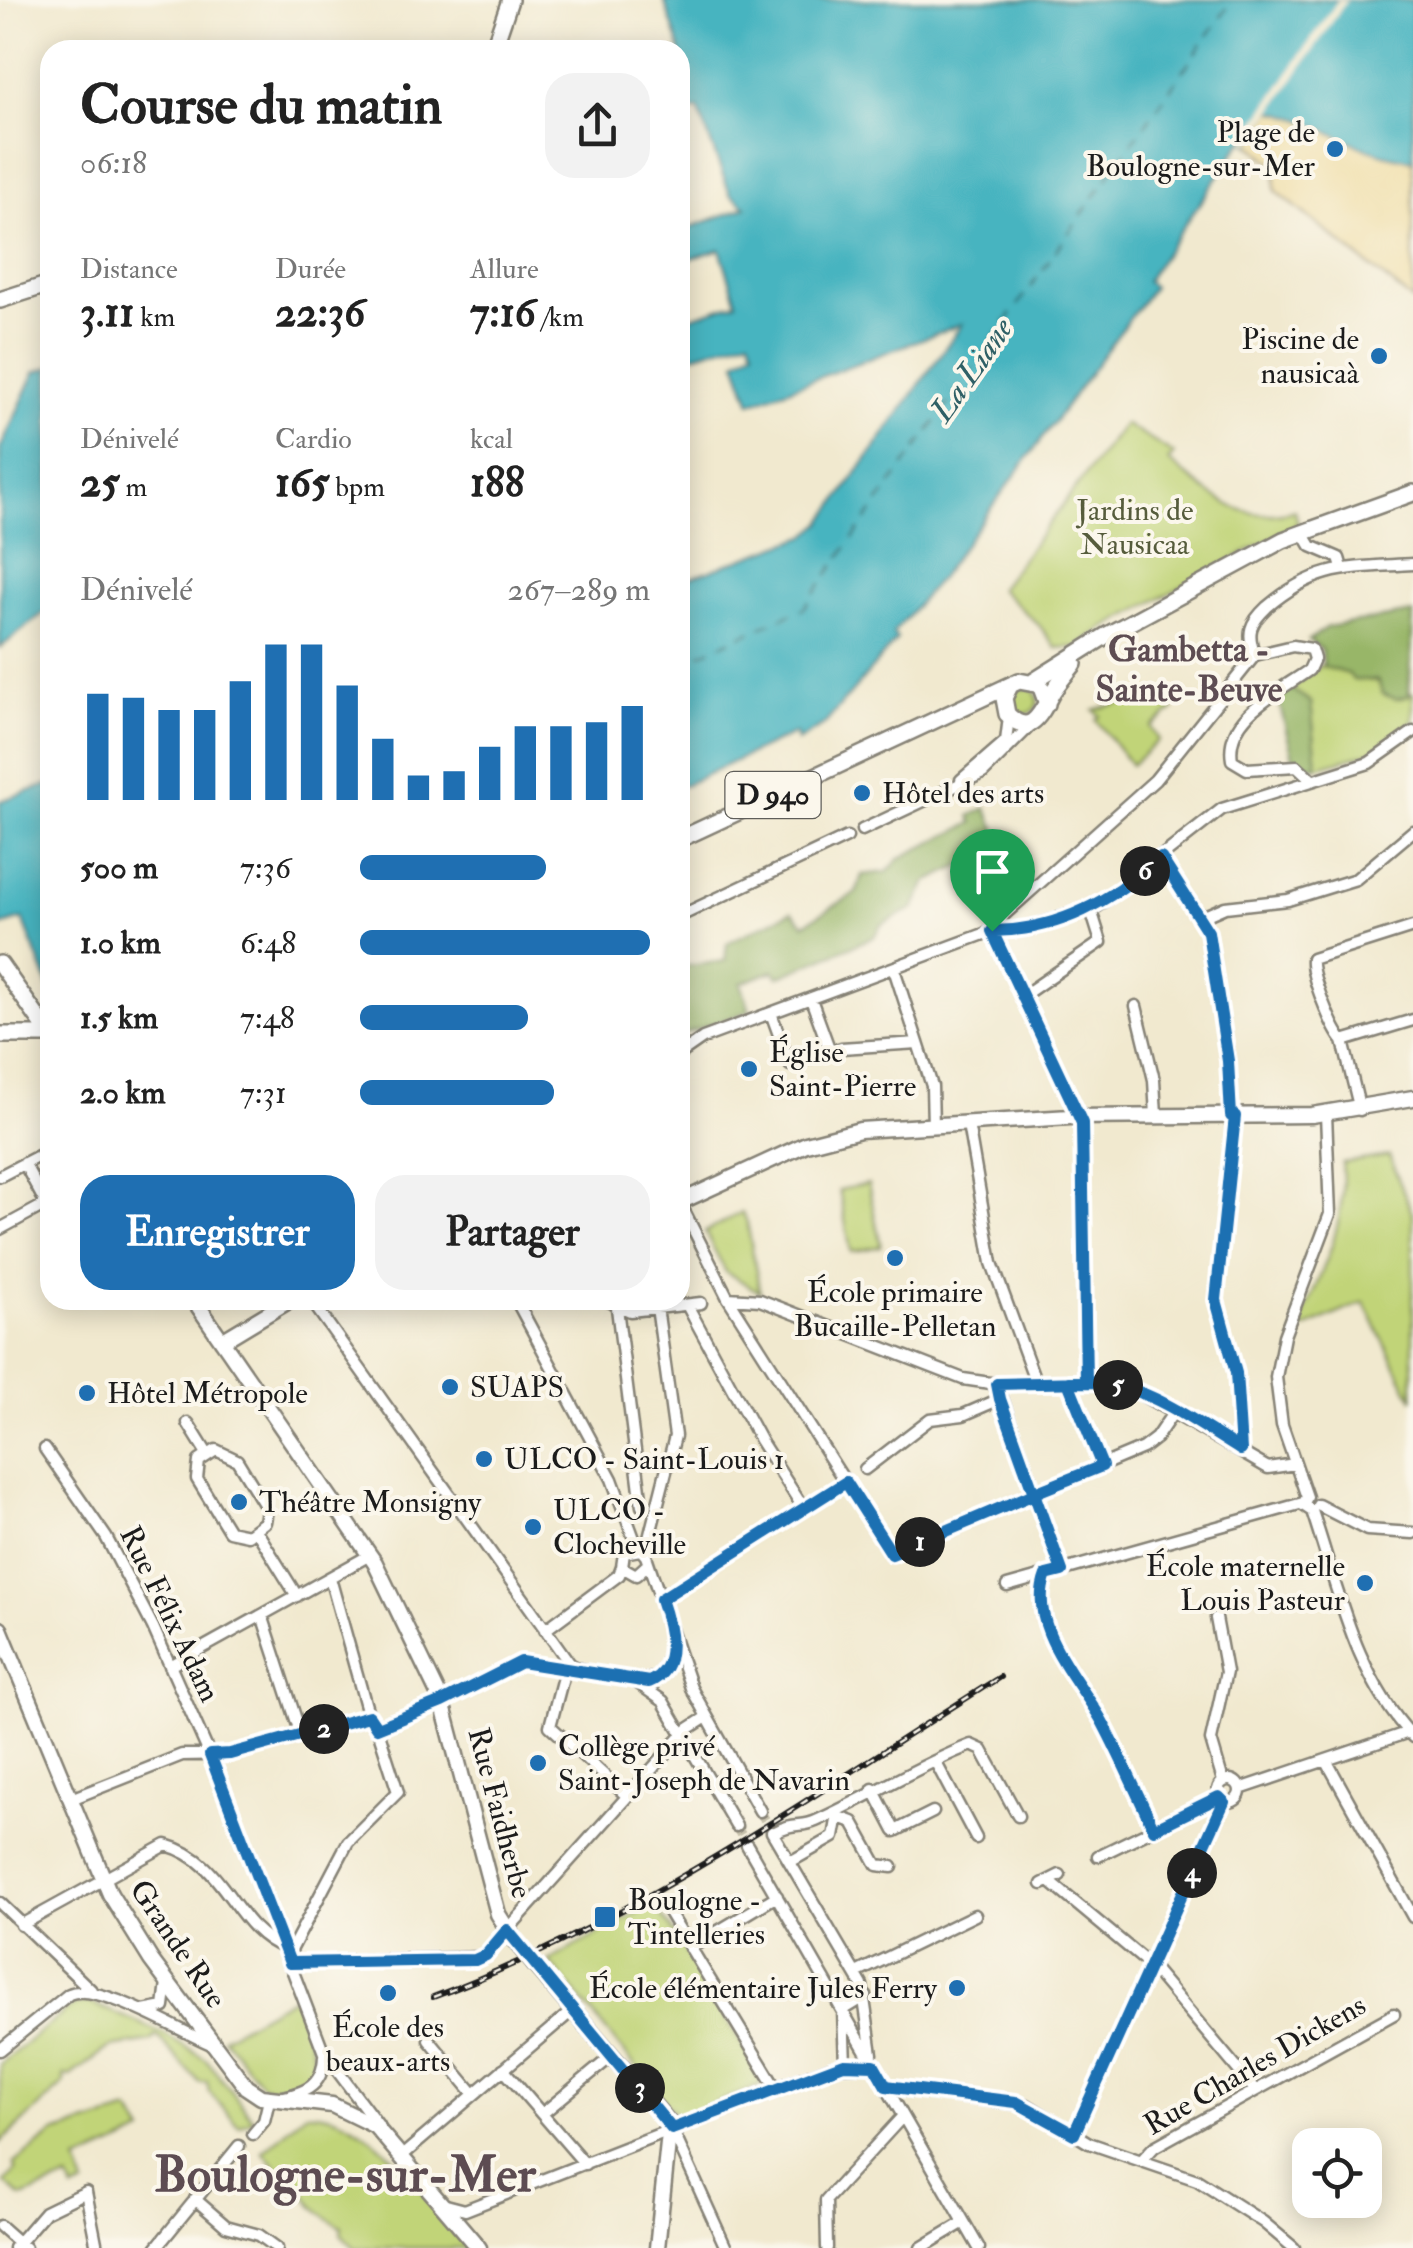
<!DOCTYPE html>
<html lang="fr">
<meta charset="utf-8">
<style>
:root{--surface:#fff;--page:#f2f2f2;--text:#222;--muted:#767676;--accent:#1f6fb2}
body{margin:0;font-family:"IM FELL Double Pica",serif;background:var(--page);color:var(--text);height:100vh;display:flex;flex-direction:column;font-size:38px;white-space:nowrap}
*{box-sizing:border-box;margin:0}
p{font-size:32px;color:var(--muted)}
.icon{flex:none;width:55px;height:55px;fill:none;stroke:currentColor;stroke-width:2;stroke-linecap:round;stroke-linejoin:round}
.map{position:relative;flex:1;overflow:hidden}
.drawer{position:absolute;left:40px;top:40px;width:650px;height:1270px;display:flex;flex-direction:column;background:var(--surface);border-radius:30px;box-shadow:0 5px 25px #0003}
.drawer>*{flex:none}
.tools{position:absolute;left:1292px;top:2128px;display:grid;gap:20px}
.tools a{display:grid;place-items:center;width:90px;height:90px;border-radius:20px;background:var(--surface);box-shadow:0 5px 25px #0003;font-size:50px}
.pin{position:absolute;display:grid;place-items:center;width:85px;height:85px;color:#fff;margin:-102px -42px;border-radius:50% 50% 50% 0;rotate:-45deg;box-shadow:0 0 10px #0007}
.pin .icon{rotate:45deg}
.km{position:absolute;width:50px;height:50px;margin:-25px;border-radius:50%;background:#222;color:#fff;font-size:28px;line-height:50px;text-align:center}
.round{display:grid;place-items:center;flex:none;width:105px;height:105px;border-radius:30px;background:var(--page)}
.head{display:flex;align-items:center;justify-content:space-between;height:170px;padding:0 40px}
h1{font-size:55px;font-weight:700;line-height:75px}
.metrics{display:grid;grid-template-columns:repeat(3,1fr);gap:15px;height:170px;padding:10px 40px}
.metrics div{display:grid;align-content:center}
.metrics b{font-size:42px;font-weight:700}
.metrics small{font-size:28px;font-weight:400}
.metrics p{font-size:28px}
.chart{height:280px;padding:20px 40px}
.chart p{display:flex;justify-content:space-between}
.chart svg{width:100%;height:180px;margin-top:10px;stroke:var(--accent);stroke-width:6}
.cta{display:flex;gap:20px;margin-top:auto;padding:20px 40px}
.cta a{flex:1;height:115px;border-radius:30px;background:var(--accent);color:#fff;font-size:40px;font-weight:700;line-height:115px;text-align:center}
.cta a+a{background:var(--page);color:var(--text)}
ul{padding:0 40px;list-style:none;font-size:32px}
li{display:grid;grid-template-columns:160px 120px 1fr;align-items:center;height:75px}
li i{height:25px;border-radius:12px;background:var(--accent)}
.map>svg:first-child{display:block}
.green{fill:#c1d478;stroke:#6e784a;stroke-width:2.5}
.forest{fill:#98b668;stroke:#5a6942;stroke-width:2.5}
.sand{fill:#eeda9e;stroke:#857b5d;stroke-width:2.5}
.water{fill:#46b4c0;stroke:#31686e;stroke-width:2.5}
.pier{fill:#f1e9cf}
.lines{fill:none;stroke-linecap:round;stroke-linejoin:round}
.ferry{stroke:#2f6066;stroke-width:2.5;stroke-dasharray:12 10;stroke-linecap:butt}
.street-tunnel{stroke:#c6c0ab;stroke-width:10;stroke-dasharray:10 5;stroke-linecap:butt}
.street-casing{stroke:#868276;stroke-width:15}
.secondary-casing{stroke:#868276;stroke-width:19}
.primary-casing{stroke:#868276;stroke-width:20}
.street{stroke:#fff;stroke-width:10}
.secondary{stroke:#fff;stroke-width:14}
.primary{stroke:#fff;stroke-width:15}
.rail-casing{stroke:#1c1c1c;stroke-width:6}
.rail{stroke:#fbf7ec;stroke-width:2.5;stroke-dasharray:8;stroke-linecap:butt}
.secondary-bridge-casing{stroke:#868276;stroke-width:19;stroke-linecap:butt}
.secondary-bridge{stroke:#fff;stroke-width:14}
.route-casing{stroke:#fff;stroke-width:20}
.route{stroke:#1f6fb2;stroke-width:12}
.poi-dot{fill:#1f6fb2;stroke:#fbf7ec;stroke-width:4}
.labels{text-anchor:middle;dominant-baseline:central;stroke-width:8;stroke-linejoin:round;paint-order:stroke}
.shield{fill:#fbf7ec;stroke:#5f5e5a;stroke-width:2.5}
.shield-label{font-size:28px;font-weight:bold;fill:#1c1c1c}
.poi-label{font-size:30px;fill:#1c1c1c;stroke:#fbf7ec;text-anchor:start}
.park-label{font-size:30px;fill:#565c3c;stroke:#fbf7ec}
.street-label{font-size:30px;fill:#1c1c1c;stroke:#fbf7ec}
.water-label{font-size:32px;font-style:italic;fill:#2f6066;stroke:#fbf7ec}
.quarter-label{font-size:35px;font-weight:bold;fill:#5d4c52;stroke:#fbf7ec}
.town-label{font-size:50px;font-weight:bold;fill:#5d4c52;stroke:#fbf7ec}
</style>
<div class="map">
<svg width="1413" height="2248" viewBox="0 0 1413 2248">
<rect width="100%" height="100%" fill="#fbf7ec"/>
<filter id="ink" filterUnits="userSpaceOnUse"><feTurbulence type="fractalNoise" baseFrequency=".01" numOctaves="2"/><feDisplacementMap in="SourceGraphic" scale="20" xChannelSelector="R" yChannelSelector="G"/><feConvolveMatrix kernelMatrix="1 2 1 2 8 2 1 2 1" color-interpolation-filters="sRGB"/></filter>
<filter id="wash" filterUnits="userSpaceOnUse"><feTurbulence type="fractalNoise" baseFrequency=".0048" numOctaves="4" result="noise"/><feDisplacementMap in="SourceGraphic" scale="40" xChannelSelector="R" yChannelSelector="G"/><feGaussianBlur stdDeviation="2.25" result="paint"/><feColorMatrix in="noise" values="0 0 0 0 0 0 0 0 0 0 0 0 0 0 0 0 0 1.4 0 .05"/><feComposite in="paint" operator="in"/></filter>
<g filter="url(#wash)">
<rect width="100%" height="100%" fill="#f1e9cf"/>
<path class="green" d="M1124 424 1174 454 1168 461C1208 492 1242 527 1295 510L1298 524 1101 630 1077 647 1056 648 1039 625 999 589Z
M1321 665 1413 694V721L1372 752 1317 767 1311 702 1291 689Z
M1012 701a13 13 0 1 1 26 0a13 13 0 1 1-26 0Z
M1145 696 1153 706 1166 697 1174 710 1151 727 1159 740 1131 765 1096 720 1100 716 1094 710Z
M1389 1156 1413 1215V1400L1364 1302 1296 1332C1320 1276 1348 1226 1342 1163Z
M868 1184 881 1246 851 1252 839 1190Z
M742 1212 747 1222 760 1292 726 1272 705 1232Z
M651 1905 669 1925 763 2078 760 2086 678 2118 549 1961Z
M294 1997 317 2066 289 2088 263 2086 223 2037Z
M88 2002 161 2032 206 2059 254 2120 239 2126 209 2092 207 2082 200 2083 156 2035 152 2041 110 2047 70 2076 64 2075V2084L0 2143V2064L73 2005Z
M130 2111 144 2133 77 2162 85 2186 73 2191 68 2179 22 2197 4 2183 16 2170 14 2164 54 2133Z
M305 2113C370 2107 430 2203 467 2248H355L341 2234 342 2226C321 2218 304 2197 296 2177L288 2179 263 2152Z"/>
<path class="forest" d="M1413 613 1409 696 1396 699 1383 694 1377 680H1353L1349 674 1324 667 1321 650 1309 640 1327 627Z
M1291 689 1311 702 1317 767 1294 761 1278 698Z
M986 808 996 828 994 843 973 860 927 882 914 908 881 925 874 937 778 977 774 971 741 983 750 1011 680 1035V967L725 961 727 943 792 911 804 924 856 893 862 875 887 872 900 858 973 823 970 816Z"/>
<path class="sand" d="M1413 0V301L1276 191 1275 166 1250 144 1271 111Z"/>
<path class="water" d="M664 0H1413V160C1357 154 1323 121 1271 111L1250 144 1243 140 1146 281 1153 287 939 579 893 633 897 639 824 725 797 741 795 733 680 787V581L806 536 822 523 962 324 751 403 736 361 754 349 750 338 680 359V321L737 302 720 249 680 262V231L746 207 730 194 698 109 680 115V86L689 83V77Z
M50 367V608L0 648V449L35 372Z
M50 784V989L23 919 0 926V801Z"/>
<path class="pier" d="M1338 0H1347L1250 144 1244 139Z"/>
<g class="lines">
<path class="ferry" d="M680 663 804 608 1233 0"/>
</g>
</g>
<g filter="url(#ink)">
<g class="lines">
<path class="street-tunnel" d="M760 1811 771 1830
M736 1826 747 1845"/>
<defs>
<path id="street" d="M1302 531 1311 546 1339 558 1342 568
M1255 655 1293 646 1311 649 1314 659 1309 670C1280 691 1224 716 1232 760L1247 769 1297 766 1312 780
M1255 655C1246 633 1250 623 1267 607 1317 564 1351 568 1413 564
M961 780 1006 741 1009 717
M862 830 983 773 1034 722
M1161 859 1208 932 1227 1051 1231 1116
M680 916 847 837
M1202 917 1225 907 1288 900 1356 879 1413 831
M992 931 1082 1123 1086 1381
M992 931 1005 914 1155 780 1255 655
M894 969 932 1086 933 1126
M1024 995 1101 942 1091 910
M811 999 830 1051
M1136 1006 1154 1080 1156 1116
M771 1013 790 1065 841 1048 918 1043
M1343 1041C1332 1029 1310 974 1312 959L1413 927
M680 1054 703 1038 992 931 1025 929 1098 906 1222 809 1369 763 1413 732
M1360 1110 1343 1041 1413 1020
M1326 1114 1330 1214 1284 1336 1276 1377 1282 1425 1307 1497 1303 1505 1312 1511C1338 1588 1355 1676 1413 1737
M1235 1116 1216 1300 1236 1373 1241 1451
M968 1124 992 1263 1036 1383
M0 1176 50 1150
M680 1203 728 1298 891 1554 1143 1448 1156 1438 1175 1410
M0 1229 46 1204 24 1163
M728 1298 760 1300 963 1379 997 1384 1103 1382 1132 1389 1268 1468 1295 1464
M311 1300 570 1664C581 1671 595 1673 608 1676 653 1686 669 1682 672 1633
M516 1300 612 1479 636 1544 646 1556 691 1688 760 1811
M606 1300 630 1311 701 1303
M687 1305 760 1440 804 1509
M617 1308 642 1506
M1068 1382 1101 1466
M997 1384 1062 1571
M188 1423 206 1452
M45 1449 106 1537 153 1627 215 1767 324 2053 378 2125
M216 1450 237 1460 267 1509 265 1522 248 1535 229 1531 197 1479 199 1461Z
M865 1469 930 1419 963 1415 1000 1399
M1318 1505 1367 1530 1413 1533
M256 1530 297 1596
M640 1550 624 1553 622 1567 636 1575 647 1565
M645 1554 675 1436 656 1300
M1046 1575C1025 1627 1080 1680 1103 1723 1121 1758 1137 1794 1154 1829
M1007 1586 1303 1503
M661 1599 846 1483
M262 1615 301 1735
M1216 1618 1226 1672 1211 1740 1223 1781
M545 1630 619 1575 622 1567
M567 1662 550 1726 627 1796
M170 1666 370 1555
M639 1684 663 1701 736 1826
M377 1727 442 1702 521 1662 576 1670
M1326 1760 1413 1917
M935 1761 976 1838
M1218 1791a11 11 0 1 1 22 0a11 11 0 1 1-22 0Z
M873 1789 895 1831 933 1812
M1240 1789 1412 1731
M71 1799 182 1755 230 1754 369 1717
M839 1817 853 1822 877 1865 892 1867
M772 1832 862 1985 872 2054
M773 1833C794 1821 801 1828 816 1821 869 1797 917 1766 971 1745L982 1750 1018 1816
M747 1845 979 2248
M1098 1856 1219 1797
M790 1862 834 1837 838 1815
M1049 1881 1150 1965 1255 2090
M1042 1884 1060 1875
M0 1903 91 1990
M664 1904 775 2087
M21 1925 166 1845C228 1862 232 1928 285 1948
M690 1948 777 1896
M288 1956 348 1842 398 1792 377 1727 369 1717 330 1578
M290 1963 483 1957 688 1729 705 1718
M856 1973 975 1915
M143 2011 164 2007 167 1983
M429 2040 474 2094
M0 2050 69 1994C98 1981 181 2032 213 2045
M845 2064 843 2010 866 1996
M503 2069 585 2164
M887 2087 1027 2105 1089 2143 1197 2180 1263 2222 1294 2248
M542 2114 612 2056
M672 2129 726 2248
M253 2134 264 2121 269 2100C299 2094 323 2091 324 2056
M1074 2135 1224 1801
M403 2155 573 2010
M1142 2160 1154 2147 1394 2014
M195 2199 226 2226 259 2235 277 2248
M446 2205 465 2210 831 2067 874 2065
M0 2226 25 2248
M14 2248 45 2212 86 2192 97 2248
M156 2248 239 2146
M827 2248 826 2200 903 2116
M921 2248 964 2222"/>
<path id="secondary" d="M680 1202 806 1144 860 1130 1070 1117 1312 1115 1413 1098
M194 1300 375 1563 442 1702 498 1914 515 1941
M222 1341 290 1300
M0 1629 110 1894 151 1960 228 2063 246 2087 261 2097 332 2105 375 2126 479 2248
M534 1964 670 2124 657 2248"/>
<path id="primary" d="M493 50 510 0
M0 300 50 284
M1034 681 1107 635 1283 540 1413 493
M1010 686 1004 698 1007 714C1032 740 1042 710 1053 691 1059 682 1067 673 1074 664
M680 839 1019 681 1040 685 1047 704
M0 964 50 1035
M0 1035H50"/>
</defs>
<use href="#street" class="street-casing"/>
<use href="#secondary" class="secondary-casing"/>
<use href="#primary" class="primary-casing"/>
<use href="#street" class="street"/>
<use href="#secondary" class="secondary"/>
<use href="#primary" class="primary"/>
<defs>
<path id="rail" d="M433 1997C637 1921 816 1792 1000 1677"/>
</defs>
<use href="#rail" class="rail-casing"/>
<use href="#rail" class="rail"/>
<defs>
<path id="secondary-bridge" d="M515 1941 534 1964"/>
</defs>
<use href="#secondary-bridge" class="secondary-bridge-casing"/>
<use href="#secondary-bridge" class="secondary-bridge"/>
</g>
</g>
<g class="lines" filter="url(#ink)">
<defs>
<path id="route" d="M992 931 1082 1123 1086 1382H1068L1102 1466 1042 1490 1034 1494 892 1554 846 1482 661 1599C670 1625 682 1668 649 1682L521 1662 442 1702 377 1728 369 1716 230 1754 210 1755 290 1963 475 1960 486 1955 507 1930 672 2129 844 2064 874 2065 886 2086 1016 2102 1074 2134 1224 1802 1219 1797 1154 1829C1137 1794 1121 1757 1103 1723 1080 1680 1026 1627 1046 1575L1062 1571 1000 1399 997 1384 1086 1382C1145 1382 1193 1421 1241 1450L1236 1373 1216 1300 1235 1116H1231L1228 1061 1208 932 1161 858C1111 900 1060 931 992 931"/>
</defs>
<use href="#route" class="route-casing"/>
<use href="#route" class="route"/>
</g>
<g class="poi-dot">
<circle cx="1335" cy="149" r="10"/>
<circle cx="1379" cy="356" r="10"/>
<circle cx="862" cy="793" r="10"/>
<circle cx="749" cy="1069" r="10"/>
<circle cx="895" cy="1258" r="10"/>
<circle cx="450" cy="1387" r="10"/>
<circle cx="87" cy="1393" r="10"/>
<circle cx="484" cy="1459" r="10"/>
<circle cx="239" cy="1502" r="10"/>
<circle cx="533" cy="1527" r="10"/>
<circle cx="1365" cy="1583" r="10"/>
<circle cx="538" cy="1763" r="10"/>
<rect x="593" y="1905" width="24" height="24" rx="5"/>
<circle cx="957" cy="1988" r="10"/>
<circle cx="388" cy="1993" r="10"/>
</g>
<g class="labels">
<rect class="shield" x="725.5" y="772" width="95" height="46" rx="8"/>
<g class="shield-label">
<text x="773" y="795">D 940</text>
</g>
<g class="poi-label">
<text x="1315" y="132" text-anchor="end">Plage de<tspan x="1315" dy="34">Boulogne-sur-Mer</tspan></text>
<text x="1359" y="339" text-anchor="end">Piscine de<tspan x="1359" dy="34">nausicaà</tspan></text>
<text x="882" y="793">Hôtel des arts</text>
<text x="769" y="1052">Église<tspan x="769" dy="34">Saint-Pierre</tspan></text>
<text x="895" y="1292" text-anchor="middle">École primaire<tspan x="895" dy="34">Bucaille-Pelletan</tspan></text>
<text x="470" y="1387">SUAPS</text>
<text x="107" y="1393">Hôtel Métropole</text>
<text x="504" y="1459">ULCO - Saint-Louis 1</text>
<text x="259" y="1502">Théâtre Monsigny</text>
<text x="553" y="1510">ULCO -<tspan x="553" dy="34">Clocheville</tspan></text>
<text x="1345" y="1566" text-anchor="end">École maternelle<tspan x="1345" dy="34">Louis Pasteur</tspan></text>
<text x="558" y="1746">Collège privé<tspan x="558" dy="34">Saint-Joseph de Navarin</tspan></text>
<text x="628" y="1900">Boulogne -<tspan x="628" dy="34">Tintelleries</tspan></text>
<text x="937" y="1988" text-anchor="end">École élémentaire Jules Ferry</text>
<text x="388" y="2027" text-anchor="middle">École des<tspan x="388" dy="34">beaux-arts</tspan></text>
</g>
<g class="park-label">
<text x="1135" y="510">Jardins de<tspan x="1135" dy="34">Nausicaa</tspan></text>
</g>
<g class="street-label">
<text transform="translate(170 1614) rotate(64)">Rue Félix Adam</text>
<text transform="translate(500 1813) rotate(75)">Rue Faidherbe</text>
<text transform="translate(178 1944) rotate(56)">Grande Rue</text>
<text transform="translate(1255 2065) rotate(-30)">Rue Charles Dickens</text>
</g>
<g class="water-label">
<text transform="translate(972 370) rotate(-55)">La Liane</text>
</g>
<g class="quarter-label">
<text x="1189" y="650">Gambetta -<tspan x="1189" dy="40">Sainte-Beuve</tspan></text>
</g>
<g class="town-label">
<text x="345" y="2175">Boulogne-sur-Mer</text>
</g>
</g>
</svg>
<div class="tools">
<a><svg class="icon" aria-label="locate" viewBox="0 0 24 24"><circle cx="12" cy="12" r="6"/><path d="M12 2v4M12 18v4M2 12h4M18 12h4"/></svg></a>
</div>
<div class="pin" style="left:992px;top:931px;background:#1e9e55"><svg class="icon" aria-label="arrive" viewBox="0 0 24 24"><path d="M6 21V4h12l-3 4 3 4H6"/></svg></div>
<b class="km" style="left:920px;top:1542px">1</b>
<b class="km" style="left:324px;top:1729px">2</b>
<b class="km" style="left:640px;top:2088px">3</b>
<b class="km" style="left:1192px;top:1873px">4</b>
<b class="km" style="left:1118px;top:1385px">5</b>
<b class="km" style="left:1145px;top:871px">6</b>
<section class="drawer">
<div class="head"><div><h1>Course du matin</h1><p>06:18</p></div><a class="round"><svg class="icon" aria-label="share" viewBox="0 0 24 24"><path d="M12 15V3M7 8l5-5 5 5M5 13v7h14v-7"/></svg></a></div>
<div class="metrics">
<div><p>Distance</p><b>3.11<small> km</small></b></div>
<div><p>Durée</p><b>22:36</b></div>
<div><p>Allure</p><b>7:16<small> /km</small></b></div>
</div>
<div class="metrics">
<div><p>Dénivelé</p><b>25<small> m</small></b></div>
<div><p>Cardio</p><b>165<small> bpm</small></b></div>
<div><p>kcal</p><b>188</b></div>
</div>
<div class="chart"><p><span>Dénivelé</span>267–289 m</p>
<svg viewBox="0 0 160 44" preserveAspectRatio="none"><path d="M5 44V18M15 44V19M25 44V22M35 44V22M45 44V15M55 44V6M65 44V6M75 44V16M85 44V29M95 44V38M105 44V37M115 44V31M125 44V26M135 44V26M145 44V25M155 44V21"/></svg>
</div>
<ul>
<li><b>500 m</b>7:36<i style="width:64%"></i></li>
<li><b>1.0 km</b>6:48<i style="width:100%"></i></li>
<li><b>1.5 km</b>7:48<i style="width:58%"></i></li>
<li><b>2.0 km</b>7:31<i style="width:67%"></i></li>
</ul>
<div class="cta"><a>Enregistrer</a><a>Partager</a></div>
</section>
</div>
